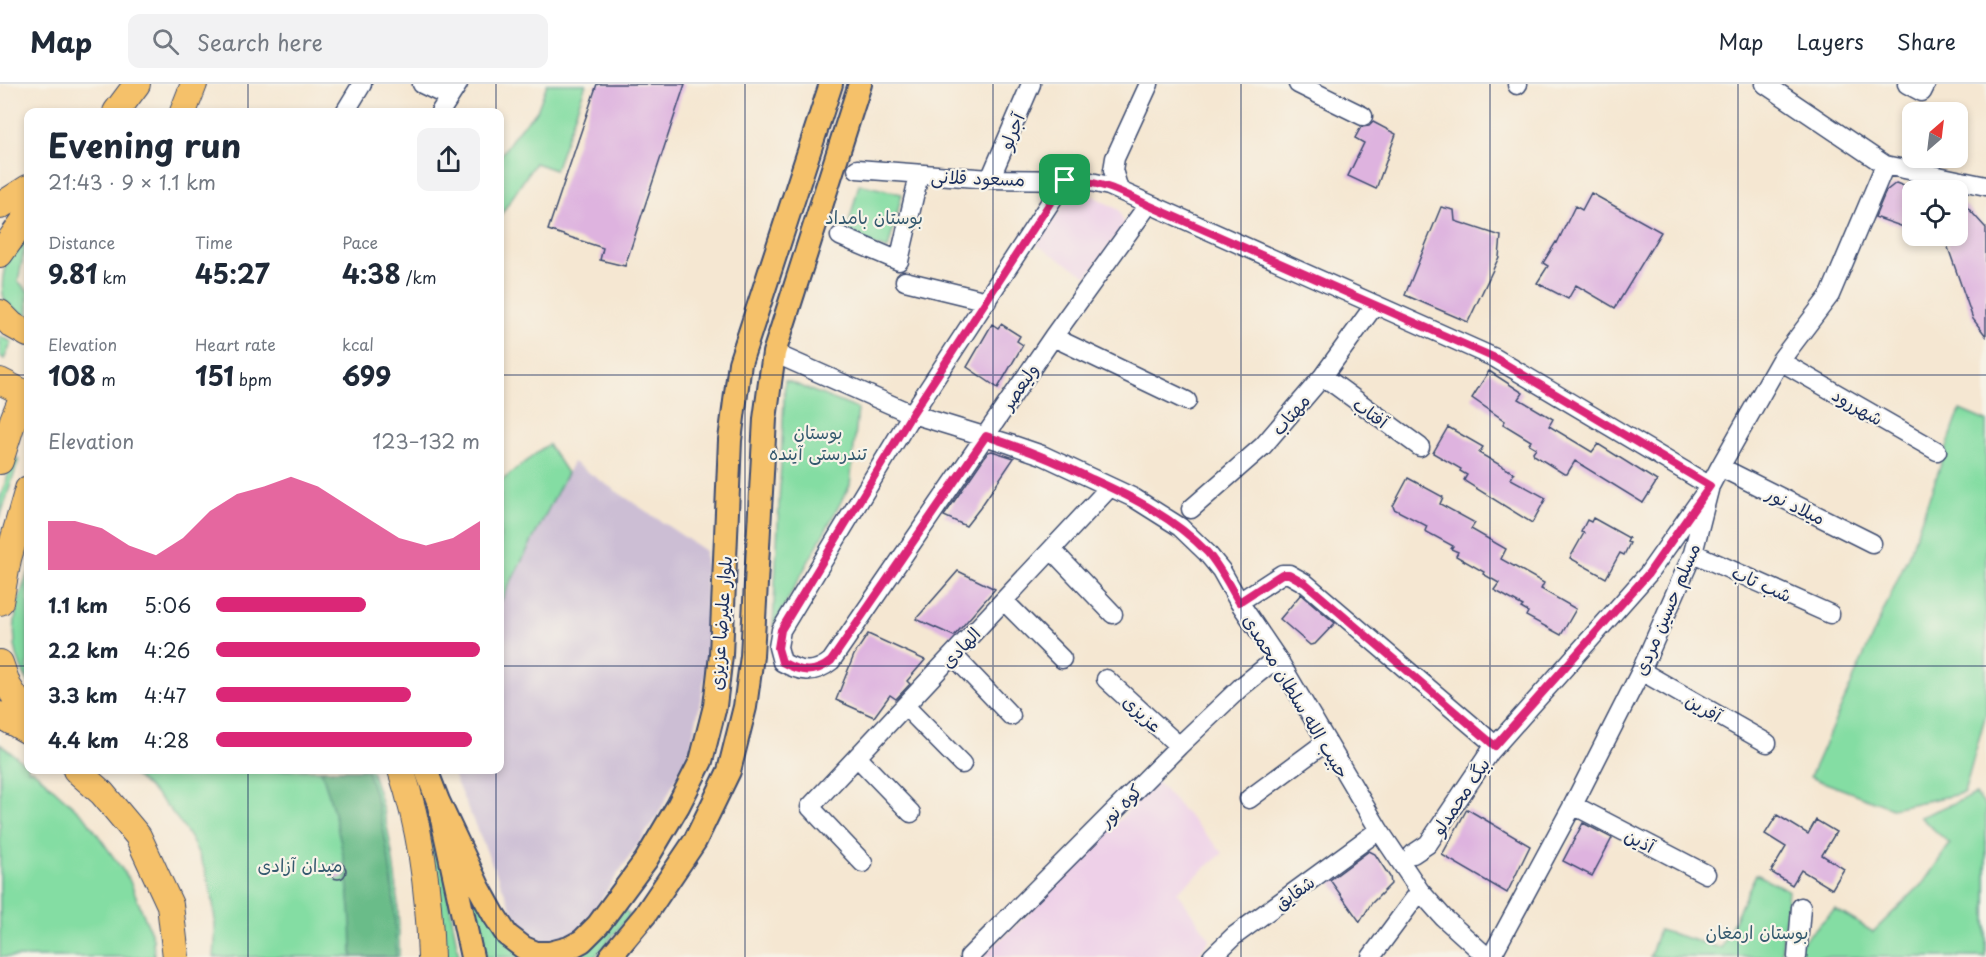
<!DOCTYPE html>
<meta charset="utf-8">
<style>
:root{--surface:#fff;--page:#f2f2f3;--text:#1f2937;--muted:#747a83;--line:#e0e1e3;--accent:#db2777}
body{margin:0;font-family:"Playpen Sans","Playpen Sans Arabic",sans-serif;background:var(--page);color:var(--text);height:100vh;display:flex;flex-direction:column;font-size:22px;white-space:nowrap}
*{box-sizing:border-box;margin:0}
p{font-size:20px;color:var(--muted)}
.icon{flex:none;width:33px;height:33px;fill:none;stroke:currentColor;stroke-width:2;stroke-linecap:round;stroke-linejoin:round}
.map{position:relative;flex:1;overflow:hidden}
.sheet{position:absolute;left:24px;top:24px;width:480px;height:666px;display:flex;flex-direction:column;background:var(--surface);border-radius:12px;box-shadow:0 3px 9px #0003}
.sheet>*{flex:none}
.needle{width:39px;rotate:28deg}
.controls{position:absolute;left:1902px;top:18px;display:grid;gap:12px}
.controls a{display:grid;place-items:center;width:66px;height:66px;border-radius:12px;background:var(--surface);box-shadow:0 3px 9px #0003;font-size:30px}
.pin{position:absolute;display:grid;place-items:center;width:51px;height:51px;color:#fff;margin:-26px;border-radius:12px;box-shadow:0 3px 9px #0006}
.round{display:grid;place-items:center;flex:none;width:63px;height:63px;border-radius:12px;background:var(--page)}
.head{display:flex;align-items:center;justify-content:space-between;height:102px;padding:0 24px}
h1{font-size:33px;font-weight:700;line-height:45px}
.figures{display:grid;grid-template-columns:repeat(3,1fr);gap:9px;height:102px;padding:6px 24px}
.figures div{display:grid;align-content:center}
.figures b{font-size:26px;font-weight:700}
.figures small{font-size:16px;font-weight:400}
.figures p{font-size:16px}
.chart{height:168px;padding:12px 24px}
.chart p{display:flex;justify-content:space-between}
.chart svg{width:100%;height:108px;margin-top:6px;fill:var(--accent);opacity:.7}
ul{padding:0 24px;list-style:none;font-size:20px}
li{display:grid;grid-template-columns:96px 72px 1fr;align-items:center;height:45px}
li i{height:15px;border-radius:8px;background:var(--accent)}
header{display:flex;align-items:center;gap:36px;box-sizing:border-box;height:84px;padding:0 30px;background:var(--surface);border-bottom:2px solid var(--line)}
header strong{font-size:28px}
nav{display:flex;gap:33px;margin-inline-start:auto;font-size:21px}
.search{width:420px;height:54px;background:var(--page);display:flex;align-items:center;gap:15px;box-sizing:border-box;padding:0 21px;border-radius:12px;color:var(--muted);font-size:22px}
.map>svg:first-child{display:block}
.built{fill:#eed0e8}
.industrial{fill:#ccbed4}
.green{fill:#84dda3;stroke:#508680;stroke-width:1.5}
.forest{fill:#6bbc89;stroke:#437674;stroke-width:1.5}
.building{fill:#deb3df}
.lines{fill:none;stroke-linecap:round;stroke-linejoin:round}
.minor-casing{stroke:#3c4b6f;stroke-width:21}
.major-casing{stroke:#3c4b6f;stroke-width:26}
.highway-casing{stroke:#3c4b6f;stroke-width:28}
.minor{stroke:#fff;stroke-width:18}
.major{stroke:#f5c16b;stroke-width:22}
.highway{stroke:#f5c16b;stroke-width:26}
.route-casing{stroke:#fff;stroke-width:12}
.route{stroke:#db2777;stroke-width:8}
.grid{fill:none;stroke:#1b2f5e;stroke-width:1.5;stroke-opacity:0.55}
.labels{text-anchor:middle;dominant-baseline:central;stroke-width:4.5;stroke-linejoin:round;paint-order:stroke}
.street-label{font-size:18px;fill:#1b2f5e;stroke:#f7f3e8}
.park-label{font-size:18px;fill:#355a6f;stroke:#f7f3e8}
</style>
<header>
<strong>Map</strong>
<div class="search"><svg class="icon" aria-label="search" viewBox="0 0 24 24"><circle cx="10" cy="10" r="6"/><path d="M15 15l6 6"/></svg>Search here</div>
<nav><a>Map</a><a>Layers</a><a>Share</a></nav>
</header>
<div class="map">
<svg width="1986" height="873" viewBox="0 0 1986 873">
<rect width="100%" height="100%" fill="#f7f3e8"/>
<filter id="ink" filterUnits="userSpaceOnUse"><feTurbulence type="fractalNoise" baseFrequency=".0167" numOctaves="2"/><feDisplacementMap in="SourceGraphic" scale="12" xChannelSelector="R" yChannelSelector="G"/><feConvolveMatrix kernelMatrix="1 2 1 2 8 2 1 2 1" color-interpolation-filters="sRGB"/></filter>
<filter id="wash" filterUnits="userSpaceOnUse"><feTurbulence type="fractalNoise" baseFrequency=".008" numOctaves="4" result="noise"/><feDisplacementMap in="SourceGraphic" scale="24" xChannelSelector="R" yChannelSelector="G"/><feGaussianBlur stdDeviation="1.35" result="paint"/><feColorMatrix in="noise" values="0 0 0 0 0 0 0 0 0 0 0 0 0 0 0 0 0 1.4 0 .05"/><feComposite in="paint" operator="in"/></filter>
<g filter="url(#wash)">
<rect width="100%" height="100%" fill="#f5e7d2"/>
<path class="built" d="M1082 106 1119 126 1124 140 1087 192 1037 161 1072 109Z
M1156 697 1223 769 1177 808 1210 855 1197 873H982L1038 821Z"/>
<path class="industrial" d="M573 378 705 467 708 572 701 615 690 665 659 729 576 852 556 860 536 856 518 839 451 686H500V519Z"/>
<path class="green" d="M547 0H586L555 86 535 79 500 132V72L520 44 537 27Z
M859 100 902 110 888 165 845 154Z
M28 149 18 197 28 207V232C20 228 10 225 5 217 0 205 3 182 10 171 15 163 23 156 28 149Z
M0 252 12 258 4 275 0 272Z
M785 296 858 325 850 401 773 543Z
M1960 326 1986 337V629L1964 709 1892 724 1810 693 1911 465Z
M548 360 567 389 500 519V398Z
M14 374 19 375 0 434V414Z
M28 489V597C6 561 14 526 28 489Z
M0 660 28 682V686H33L86 734 129 795 153 854 154 873H0Z
M127 686H371C392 746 400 809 399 873H214C222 793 190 733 127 686Z
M416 686 433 727 459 873H444L425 719Z
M1976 710 1986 723V873H1802L1795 865 1835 825 1873 848 1924 798 1950 760 1920 733Z
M455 761 523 873H486Z
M1756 790 1788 806 1781 873H1650L1659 846 1721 864Z
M624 825 630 831 595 873H572C599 861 607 848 624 825Z"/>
<path class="forest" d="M321 686H367C388 746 396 809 396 873H352C352 808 342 747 321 686Z"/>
<g id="blocks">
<path class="building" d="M597 0H685L625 182 600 176 603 164 548 146Z
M1373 38 1396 50 1376 105 1348 92 1364 59 1355 54 1361 43 1369 42Z
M1896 99 1912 105V146L1875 133 1886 107Z
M1591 109 1661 148 1615 224 1576 201 1568 215 1537 199 1548 182 1543 179 1556 158 1557 159 1575 122 1582 126Z
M1958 119 1967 123 1986 144V252L1973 235 1944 152H1958Z
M1441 123 1454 126 1455 137 1501 152 1499 173 1468 238 1405 211Z
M992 240 998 244 1001 240 1020 252 1017 257 1023 261 998 304 967 283Z
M1489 287 1523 309 1519 315 1553 335 1549 342 1592 368 1598 360 1657 397 1643 419 1575 377 1567 390H1564L1534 371 1533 368 1536 364 1529 360 1531 357 1503 340 1505 337 1472 314Z
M1448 343 1483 363 1479 369 1514 389 1511 395 1546 414 1532 439 1466 398 1464 396 1467 391 1460 387 1461 385 1433 369Z
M992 367 1014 374 980 424 966 442 944 432 988 368Z
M1408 394 1443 413 1440 420 1475 439 1471 445 1506 465 1501 475 1544 499 1541 505 1576 525 1561 551 1526 532 1528 528 1521 524 1523 522 1494 506 1499 499 1483 490 1484 488 1456 472 1458 468 1451 465 1453 462 1425 447 1427 442 1394 425 1393 422Z
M1593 434 1629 454 1627 458 1630 459 1624 471 1620 469 1606 494 1570 474 1584 449 1581 448 1587 436 1591 438Z
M958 487 995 505 954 552 916 535Z
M1301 510 1335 539 1315 560 1310 561 1280 535Z
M868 550 925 576 907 597 910 600 896 615 890 611 874 633 836 616 854 571Z
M1467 725 1530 762 1507 809 1442 771Z
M1777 731 1808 750 1816 736 1836 748 1822 771 1844 785 1832 805 1801 786 1792 801 1771 788 1786 763 1765 750Z
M1583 739 1612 754 1592 792 1563 777Z
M1369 767 1375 770 1390 793 1391 800 1371 820 1360 838 1330 796Z
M330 787a8 8 0 1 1 16 0a8 8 0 1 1-16 0Z"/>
</g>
</g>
<g filter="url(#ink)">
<use href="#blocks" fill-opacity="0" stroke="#3c4b6f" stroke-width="1.5"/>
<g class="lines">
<defs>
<path id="minor" d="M422 0 449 13
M1298 0 1363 32
M1765 0 1885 81 1986 102
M1907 0 1922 8 1926 0
M1517 1 1518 0
M345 28 362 0
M440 28 458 0
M857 85 990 95 1082 96 1109 102 1495 274 1710 402 1648 490 1490 668 1428 760 1413 770
M990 95 1031 0
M1065 96 912 330 781 546 778 563 782 578C800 588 814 591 831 577L1053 253 1148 121
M1119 106 1113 86 1115 74 1149 0
M840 152 899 177 919 91
M905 197 987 217
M1053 253 1187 317
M774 269 912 330 1010 360 1042 371 1134 414 1180 443 1207 469 1221 486 1239 518 1279 577 1379 746 1420 807 1443 833 1487 873
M1780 277 1937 367
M1323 292 1420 363
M1720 383 1872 459
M1191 425 1263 362 1323 292 1374 222
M1052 466 1113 530
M1693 469 1830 530
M1004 517 1062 575
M1239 518 1282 490H1289L1305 499 1495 661
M953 571 1011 632
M1641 587 1767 659
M1106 595 1179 662
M905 622 962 680
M857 673 911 729
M1249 715 1326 658
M1573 721 1706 790
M863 779 810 723 1110 403
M969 873 1179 662 1241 603 1267 582 1279 577
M1212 873 1234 852 1379 746
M1371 873 1420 807
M1491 873 1573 721 1641 587 1693 469 1710 402 1720 383 1780 277 1830 211 1885 81
M1797 873 1801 823"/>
<path id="major" d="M426 686 438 717 472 873
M438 717 478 802 494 831 507 851 524 864 536 869H550L569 864 582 857 598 841 646 776 678 722 701 677 715 622 721 571 730 356 740 279 831 0
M610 873 645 831 695 757 729 687 745 623 752 572 765 335 774 269 860 0"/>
<path id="highway" d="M116 28 137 0
M183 28 194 0
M0 122 28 104
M0 170 28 131
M0 229 12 241 28 250
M0 297 28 311
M0 377 13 336 24 309
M0 518 8 475 28 405
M0 579 8 602 28 633
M0 631 28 647
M76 686 102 709 138 752 170 821 176 873
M401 686C421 745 429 810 431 873"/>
</defs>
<use href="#minor" class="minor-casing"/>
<use href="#major" class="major-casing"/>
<use href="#highway" class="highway-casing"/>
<use href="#minor" class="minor"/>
<use href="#major" class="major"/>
<use href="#highway" class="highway"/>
</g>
</g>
<g class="lines" filter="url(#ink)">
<defs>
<path id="route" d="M1065 96C1097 96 1120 107 1148 121L1495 274 1710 402 1648 490 1495 662 1305 499 1289 490H1282L1239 518C1229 501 1220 483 1207 468 1174 434 1134 414 1092 395 1057 378 1023 364 986 352L831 577C814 591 800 588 782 578L778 564 781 546 912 330Z"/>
</defs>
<use href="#route" class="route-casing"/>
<use href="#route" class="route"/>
</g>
<path class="grid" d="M248 0V28M496 0V28M745 0V873M993 0V873M1241 0V873M1490 0V873M1738 0V873M0 291H28M500 291H1986M0 582H28M500 582H1986M248 686V873M496 686V873"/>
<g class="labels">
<g class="street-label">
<text transform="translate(1011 47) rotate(-67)">آجرلو</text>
<text transform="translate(978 93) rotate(2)">مسعود قلانی</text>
<text transform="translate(1019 302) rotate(-56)">ولیعصر</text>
<text transform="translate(1858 322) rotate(30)">شهررود</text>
<text transform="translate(1371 328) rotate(36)">آفتاب</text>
<text transform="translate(1290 330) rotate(-49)">مهتاب</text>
<text transform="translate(1796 421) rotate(26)">میلاد نور</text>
<text transform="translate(1762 499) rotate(24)">شب تاب</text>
<text transform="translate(1666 525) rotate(-67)">مسلم حسین مردی</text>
<text transform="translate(720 539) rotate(-86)">بلوار علیرضا عزیزی</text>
<text transform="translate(960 563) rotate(-47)">الهادی</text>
<text transform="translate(1297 612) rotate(59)">حبیب الله سلطان محمدی</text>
<text transform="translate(1704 623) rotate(30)">آفرین</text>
<text transform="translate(1143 629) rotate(43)">عزیزی</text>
<text transform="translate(1460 712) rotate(-56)">بیگ محمدلو</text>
<text transform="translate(1120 721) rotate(-45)">کوه نور</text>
<text transform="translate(1640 756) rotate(27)">آذین</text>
<text transform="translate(1294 808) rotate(-36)">شقایق</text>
</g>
<g class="park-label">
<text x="874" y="132">بوستان بامداد</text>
<text x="818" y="347">بوستان<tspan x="818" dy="21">تندرستی آینده</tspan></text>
<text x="300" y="780">میدان آزادی</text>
<text x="1757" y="847">بوستان ارمغان</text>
</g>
</g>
</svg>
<div class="controls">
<a><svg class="needle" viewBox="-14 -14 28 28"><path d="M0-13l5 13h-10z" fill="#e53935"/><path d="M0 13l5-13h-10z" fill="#747a83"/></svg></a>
<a><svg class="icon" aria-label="locate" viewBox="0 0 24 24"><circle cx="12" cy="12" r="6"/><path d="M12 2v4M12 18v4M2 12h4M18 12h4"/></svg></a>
</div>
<div class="pin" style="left:1065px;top:96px;background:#1e9e55"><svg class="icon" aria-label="arrive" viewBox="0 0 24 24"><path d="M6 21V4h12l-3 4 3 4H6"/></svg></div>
<section class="sheet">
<div class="head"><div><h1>Evening run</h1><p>21:43 · 9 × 1.1 km</p></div><a class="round"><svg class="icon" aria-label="share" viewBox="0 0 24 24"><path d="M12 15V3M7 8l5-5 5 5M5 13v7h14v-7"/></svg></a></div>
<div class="figures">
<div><p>Distance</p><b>9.81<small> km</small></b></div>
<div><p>Time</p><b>45:27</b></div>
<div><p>Pace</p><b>4:38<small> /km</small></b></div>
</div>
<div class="figures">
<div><p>Elevation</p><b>108<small> m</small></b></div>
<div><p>Heart rate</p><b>151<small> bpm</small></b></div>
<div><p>kcal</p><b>699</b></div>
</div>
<div class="chart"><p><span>Elevation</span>123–132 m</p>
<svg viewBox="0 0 160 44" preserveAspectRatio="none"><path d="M0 44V24L10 24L20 27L30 34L40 38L50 31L60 20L70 13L80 10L90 6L100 10L110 17L120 24L130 31L140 34L150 31L160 24V44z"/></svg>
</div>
<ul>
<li><b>1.1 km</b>5:06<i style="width:57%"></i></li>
<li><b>2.2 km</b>4:26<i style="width:100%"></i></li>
<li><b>3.3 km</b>4:47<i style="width:74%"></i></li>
<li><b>4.4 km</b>4:28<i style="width:97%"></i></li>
</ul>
</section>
</div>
